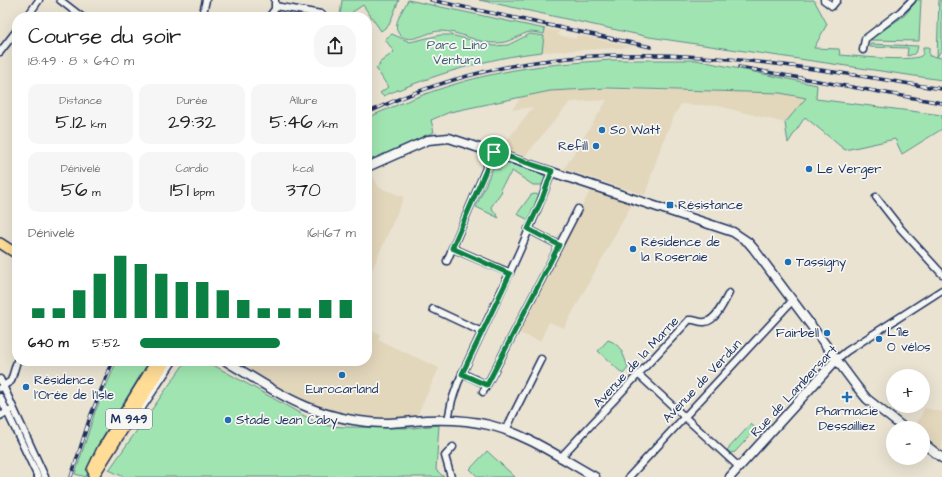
<!DOCTYPE html>
<html lang="fr">
<meta charset="utf-8">
<style>
:root{--surface:#fff;--page:#f6f6f6;--text:#222;--muted:#767676;--accent:#0b8043}
body{margin:0;font-family:"Architects Daughter",sans-serif;background:var(--page);color:var(--text);height:100vh;display:flex;flex-direction:column;font-size:15px;white-space:nowrap}
*{box-sizing:border-box;margin:0}
p{font-size:13px;color:var(--muted)}
.icon{flex:none;width:22px;height:22px;fill:none;stroke:currentColor;stroke-width:2;stroke-linecap:round;stroke-linejoin:round}
.map{position:relative;flex:1;overflow:hidden}
.details{position:absolute;left:12px;top:12px;width:360px;height:354px;display:flex;flex-direction:column;background:var(--surface);border-radius:16px;box-shadow:0 4px 16px #0002}
.details>*{flex:none}
.controls{position:absolute;left:886px;top:369px;display:grid;gap:8px}
.controls a{display:grid;place-items:center;width:44px;height:44px;border-radius:50%;background:var(--surface);box-shadow:0 4px 16px #0002;font-size:20px}
.pin{position:absolute;display:grid;place-items:center;width:34px;height:34px;color:#fff;margin:-17px;border:2px solid #fff;border-radius:50%;box-shadow:0 1px 4px #0007}
.round{display:grid;place-items:center;flex:none;width:42px;height:42px;border-radius:16px;background:var(--page)}
.summary{display:flex;align-items:center;justify-content:space-between;height:68px;padding:0 16px}
h1{font-size:22px;font-weight:600;line-height:30px}
.stats{display:grid;grid-template-columns:repeat(3,1fr);gap:6px;height:68px;padding:4px 16px}
.stats div{display:grid;align-content:center;border-radius:10px;background:var(--page);text-align:center}
.stats b{font-size:20px;font-weight:600}
.stats small{font-size:11px;font-weight:400}
.stats p{font-size:11px}
.chart{height:112px;padding:8px 16px}
.chart p{display:flex;justify-content:space-between}
.chart svg{width:100%;height:72px;margin-top:4px;stroke:var(--accent);stroke-width:6}
ul{padding:0 16px;list-style:none;font-size:13px}
li{display:grid;grid-template-columns:64px 48px 1fr;align-items:center;height:30px}
li i{height:10px;border-radius:5px;background:var(--accent)}
.map>svg:first-child{display:block}
.built{fill:#e2d6bb}
.green{fill:#a0e5b1;stroke:#5e8a88}
.lines{fill:none;stroke-linecap:round;stroke-linejoin:round}
.street-casing{stroke:#1b2f5e;stroke-width:9}
.secondary-casing{stroke:#1b2f5e;stroke-width:11}
.primary-casing{stroke:#1b2f5e;stroke-width:12}
.street{stroke:#f6f6f2;stroke-width:6}
.secondary{stroke:#f6f6f2;stroke-width:8}
.primary{stroke:#ffdd96;stroke-width:9}
.rail-casing{stroke:#1b2f5e;stroke-width:3.5}
.rail{stroke:#f6f6f2;stroke-width:2;stroke-dasharray:6;stroke-linecap:butt}
.route-casing{stroke:#fff;stroke-width:8}
.route{stroke:#0b8043;stroke-width:5}
.poi-dot{fill:#1f6fb2;stroke:#f6f6f2;stroke-width:1.5}
.labels{text-anchor:middle;dominant-baseline:central;stroke-width:3.5;stroke-linejoin:round;paint-order:stroke}
.shield{fill:#f6f6f2;stroke:#5d6b8a;stroke-width:1}
.shield-label{font-size:12px;font-weight:bold;fill:#1b2f5e}
.park-label{font-size:13px;fill:#3c5c73;stroke:#f6f6f2}
.poi-label{font-size:13px;fill:#1b2f5e;stroke:#f6f6f2;text-anchor:start}
.street-label{font-size:13px;fill:#1b2f5e;stroke:#f6f6f2}
</style>
<div class="map">
<svg width="942" height="477" viewBox="0 0 942 477">
<rect width="100%" height="100%" fill="#eae3d2"/>
<filter id="ink" filterUnits="userSpaceOnUse"><feTurbulence type="fractalNoise" baseFrequency=".025" numOctaves="2"/><feDisplacementMap in="SourceGraphic" scale="8" xChannelSelector="R" yChannelSelector="G"/><feConvolveMatrix kernelMatrix="1 2 1 2 8 2 1 2 1" color-interpolation-filters="sRGB"/></filter>
<g filter="url(#ink)">
<path class="built" d="M545 29 559 31 558 35 576 39 577 35 634 47 542 52Z
M583 89 780 93 806 98 785 123 719 106 681 104 675 114 661 146 645 195 564 169 607 100 570 102 525 156 501 148 533 107 512 110 521 97 550 91Z
M372 173 378 187 404 197 367 281V179Z
M591 189 633 202 564 328 549 322 540 341 516 332Z
M367 329 380 334 378 340 439 368 417 416 388 418 345 414 320 408 286 392 235 361H367Z
M925 408 942 412V451L923 436V428H914Z"/>
<path class="green" d="M342 0H399L389 25 381 31 363 5 345 17H340Z
M408 0 545 29 544 34C538 33 531 31 526 33 516 37 508 43 497 43 478 44 460 31 440 31 427 31 410 46 399 34 391 25 404 9 408 0Z
M479 0H814L827 24 814 48 839 49 840 55C854 56 910 62 921 56 924 54 923 50 923 47H929V56L937 57 939 0H942V49L937 57 942 58V80L649 37Z
M917 0H921L919 41 871 40 872 38 905 15Z
M392 34 410 42 440 35H451L494 46 508 45 530 34 544 36 542 52C486 58 434 75 383 96L380 93 388 87 376 68 380 65 379 63 394 52 385 39Z
M870 44 918 46 917 50 914 54 907 56 908 48 870 47Z
M611 60H696L817 85 816 99 942 115V129L902 154 895 139 845 150 805 117 788 143 785 123 806 98 780 93 607 88 550 91 450 112 431 120 434 132 367 162V118C409 99 453 82 499 73 536 65 573 63 611 60Z
M503 161 542 174 545 177 542 185H533L512 171 500 189 502 191 491 207 499 218 476 207 493 168 500 170Z
M535 194 539 195 529 220 517 214 531 195Z
M608 340C621 344 624 356 628 368L623 374 598 351Z
M117 361H151L93 459 86 477 75 474 95 412Z
M188 361H206L321 425 344 427 413 428 439 425 436 470 444 477H124L109 470 184 364Z
M751 424 761 433 759 434 755 430 735 452 731 453 727 450Z
M487 451 515 477H478L470 469Z"/>
<g class="lines">
<defs>
<path id="street" d="M60 0 82 17
M824 0 832 6 837 0
M275 6 321 14 325 17
M27 17 39 0
M202 17 206 0
M269 17 275 9V0
M863 50 865 39 900 12 912 0
M0 52 17 30
M876 197 901 229 942 274
M528 229 559 245
M452 248 510 273
M447 261 493 152
M433 309 482 332
M836 360 847 351 942 290
M462 373 487 385 578 209
M639 375 739 467
M0 379 45 477
M0 388 11 381 17 361
M483 392 487 385
M0 397 38 477
M0 416 9 411
M448 420 452 400 458 383C490 313 526 244 552 171
M506 431 512 417 541 359
M560 458 689 320C695 319 699 323 705 322 716 321 724 302 729 293
M451 477 445 456 453 447
M629 477 792 301"/>
<path id="secondary" d="M367 167 428 140 449 138 733 232 748 242 754 249 857 387 867 399 904 428
M226 361C281 395 317 421 384 423 398 423 412 421 426 420 447 419 469 420 489 425 527 434 562 459 595 477
M140 409 172 361
M923 443 942 458
M730 477 836 360"/>
<path id="primary" d="M0 243 17 254
M92 470 102 449 156 361
M93 477 166 361"/>
</defs>
<use href="#street" class="street-casing"/>
<use href="#secondary" class="secondary-casing"/>
<use href="#primary" class="primary-casing"/>
<use href="#street" class="street"/>
<use href="#secondary" class="secondary"/>
<use href="#primary" class="primary"/>
<defs>
<path id="rail" d="M431 0 651 47
M739 67 942 103
M367 113C558 22 743 57 942 89
M71 477 90 417 113 361"/>
</defs>
<use href="#rail" class="rail-casing"/>
<use href="#rail" class="rail"/>
</g>
</g>
<g class="lines" filter="url(#ink)">
<defs>
<path id="route" d="M494 152 552 171 542 199 528 229 559 245 487 385 462 374 510 274 452 248Z"/>
</defs>
<use href="#route" class="route-casing"/>
<use href="#route" class="route"/>
</g>
<g class="poi-dot">
<circle cx="602" cy="130" r="4"/>
<circle cx="596" cy="146" r="4"/>
<circle cx="809" cy="169" r="4"/>
<rect x="666" y="201" width="8" height="8" rx="2"/>
<circle cx="633" cy="249" r="4"/>
<circle cx="788" cy="262" r="4"/>
<circle cx="827" cy="333" r="4"/>
<circle cx="879" cy="339" r="4"/>
<circle cx="342" cy="375" r="4"/>
<circle cx="26" cy="387" r="4"/>
<path d="M845 391h4v4h4v4h-4v4h-4v-4h-4v-4h4z"/>
<circle cx="228" cy="420" r="4"/>
</g>
<g class="labels">
<rect class="shield" x="106" y="409" width="46" height="20" rx="3"/>
<g class="shield-label">
<text x="129" y="419">M 949</text>
</g>
<g class="park-label">
<text x="457" y="45">Parc Lino<tspan x="457" dy="15">Ventura</tspan></text>
</g>
<g class="poi-label">
<text x="610" y="130">So Watt</text>
<text x="588" y="146" text-anchor="end">Refill</text>
<text x="817" y="169">Le Verger</text>
<text x="678" y="205">Résistance</text>
<text x="641" y="242">Résidence de<tspan x="641" dy="15">la Roseraie</tspan></text>
<text x="796" y="262">Tassigny</text>
<text x="887" y="332">L'île<tspan x="887" dy="15">O vélos</tspan></text>
<text x="819" y="333" text-anchor="end">Fairbell</text>
<text x="34" y="380">Résidence<tspan x="34" dy="15">l'Orée de l'Isle</tspan></text>
<text x="342" y="389" text-anchor="middle">Eurocarland</text>
<text x="847" y="411" text-anchor="middle">Pharmacie<tspan x="847" dy="15">Dessailliez</tspan></text>
<text x="236" y="420">Stade Jean Caby</text>
</g>
<g class="street-label">
<text transform="translate(636 362) rotate(-47)">Avenue de la Marne</text>
<text transform="translate(702 381) rotate(-47)">Avenue de Verdun</text>
<text transform="translate(794 391) rotate(-47)">Rue de Lambersart</text>
</g>
</g>
</svg>
<div class="controls">
<a>+</a>
<a>−</a>
</div>
<div class="pin" style="left:494px;top:152px;background:#1e9e55"><svg class="icon" aria-label="arrive" viewBox="0 0 24 24"><path d="M6 21V4h12l-3 4 3 4H6"/></svg></div>
<section class="details">
<div class="summary"><div><h1>Course du soir</h1><p>18:49 · 8 × 640 m</p></div><a class="round"><svg class="icon" aria-label="share" viewBox="0 0 24 24"><path d="M12 15V3M7 8l5-5 5 5M5 13v7h14v-7"/></svg></a></div>
<div class="stats">
<div><p>Distance</p><b>5.12<small> km</small></b></div>
<div><p>Durée</p><b>29:32</b></div>
<div><p>Allure</p><b>5:46<small> /km</small></b></div>
</div>
<div class="stats">
<div><p>Dénivelé</p><b>56<small> m</small></b></div>
<div><p>Cardio</p><b>151<small> bpm</small></b></div>
<div><p>kcal</p><b>370</b></div>
</div>
<div class="chart"><p><span>Dénivelé</span>161–167 m</p>
<svg viewBox="0 0 160 44" preserveAspectRatio="none"><path d="M5 44V38M15 44V38M25 44V27M35 44V17M45 44V6M55 44V11M65 44V17M75 44V22M85 44V22M95 44V27M105 44V33M115 44V38M125 44V38M135 44V38M145 44V33M155 44V33"/></svg>
</div>
<ul>
<li><b>640 m</b>5:52<i style="width:65%"></i></li>
</ul>
</section>
</div>
